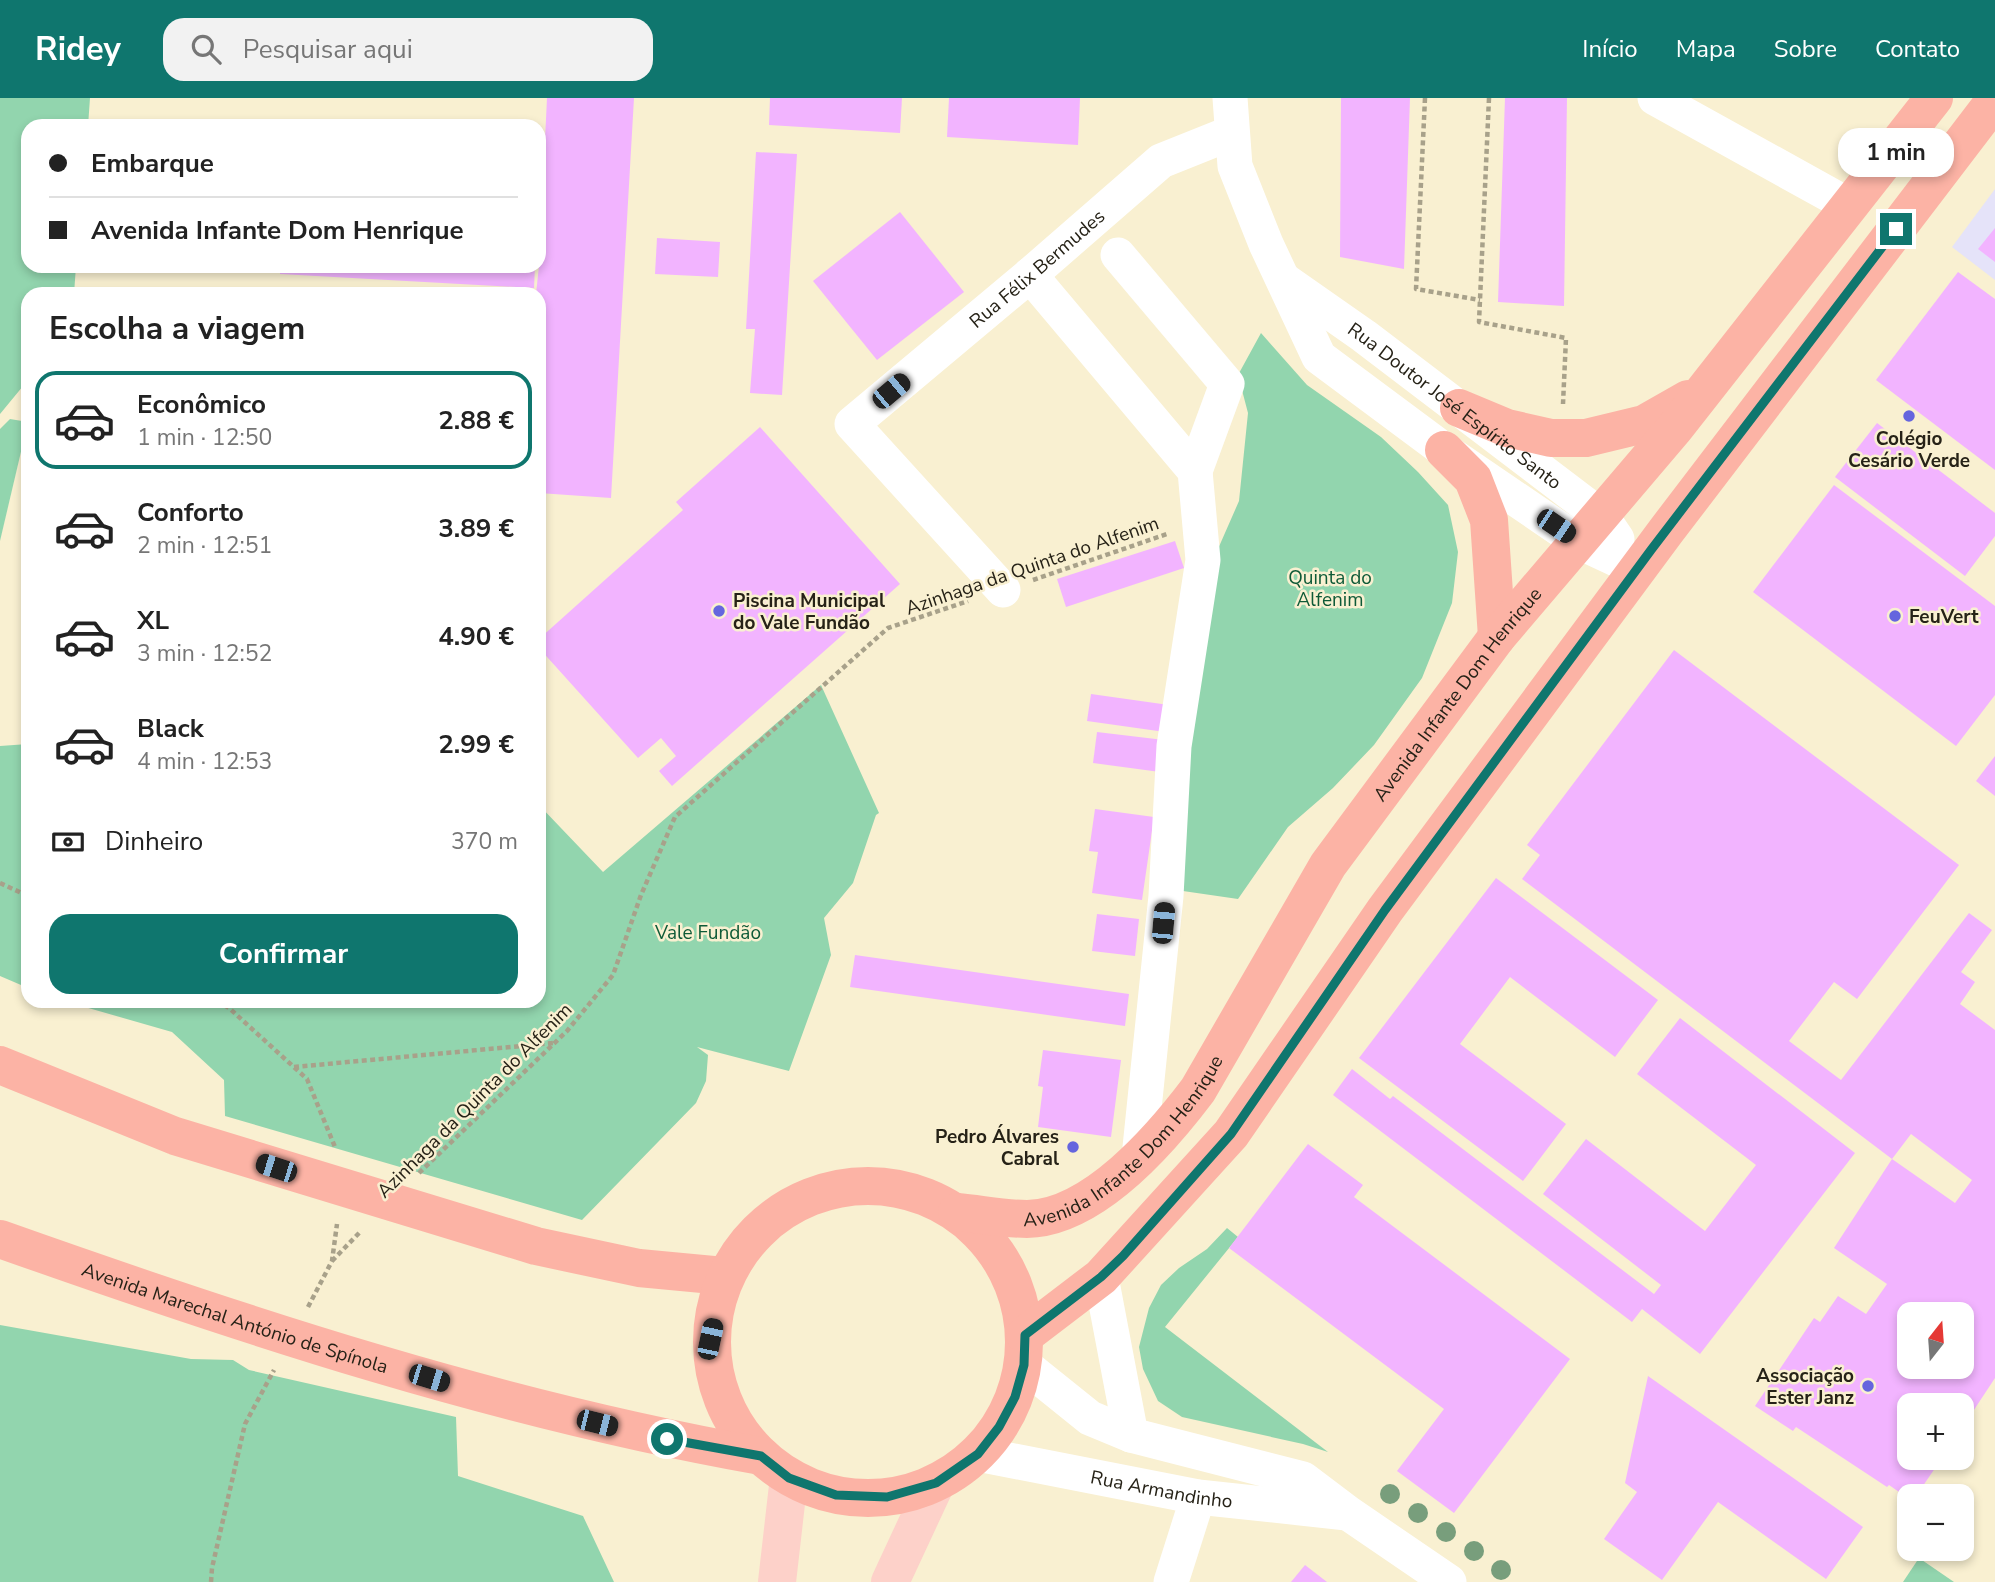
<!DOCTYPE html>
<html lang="pt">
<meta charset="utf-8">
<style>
body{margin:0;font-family:"Nunito Sans",sans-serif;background:#f2f2f2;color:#222;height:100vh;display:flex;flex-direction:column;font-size:26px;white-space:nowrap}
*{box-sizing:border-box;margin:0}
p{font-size:23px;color:#767676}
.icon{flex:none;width:38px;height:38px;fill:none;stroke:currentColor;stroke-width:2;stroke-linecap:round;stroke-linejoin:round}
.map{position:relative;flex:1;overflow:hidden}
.details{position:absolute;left:21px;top:189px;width:525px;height:721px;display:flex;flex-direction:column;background:#fff;border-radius:21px;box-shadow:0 4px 10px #0003}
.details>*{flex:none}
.banner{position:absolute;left:21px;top:21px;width:525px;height:154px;border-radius:21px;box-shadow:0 4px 10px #0003;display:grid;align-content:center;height:154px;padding:0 28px;background:#fff}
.needle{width:46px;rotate:17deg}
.tools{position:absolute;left:1897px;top:1204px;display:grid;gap:14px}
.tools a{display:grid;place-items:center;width:77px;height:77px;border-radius:14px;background:#fff;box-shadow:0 4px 10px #0003;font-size:35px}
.end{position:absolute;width:32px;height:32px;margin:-16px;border:9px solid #0f766e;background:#fff;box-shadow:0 0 0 4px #fff}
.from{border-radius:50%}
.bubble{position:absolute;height:49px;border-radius:21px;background:#fff;box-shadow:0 4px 10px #0003;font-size:23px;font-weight:700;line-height:49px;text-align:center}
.car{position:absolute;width:21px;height:42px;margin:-21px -10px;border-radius:9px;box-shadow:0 0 5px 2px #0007;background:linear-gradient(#222 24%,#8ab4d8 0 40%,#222 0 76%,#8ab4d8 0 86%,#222 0)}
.banner b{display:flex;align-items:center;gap:24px;height:66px;font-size:26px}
.banner b+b{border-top:2px solid #e0e0e0}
.banner i{width:18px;height:18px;background:#222}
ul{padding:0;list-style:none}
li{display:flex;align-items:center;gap:21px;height:98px;margin:0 14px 10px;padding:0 14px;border:4px solid transparent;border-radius:21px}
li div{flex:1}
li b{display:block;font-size:26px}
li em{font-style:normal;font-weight:700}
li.current{border-color:#0f766e}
li>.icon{width:63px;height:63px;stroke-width:1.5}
h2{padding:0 28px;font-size:32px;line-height:84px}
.pay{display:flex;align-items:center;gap:18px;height:77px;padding:0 28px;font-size:26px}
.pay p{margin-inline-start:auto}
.primary-button{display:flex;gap:14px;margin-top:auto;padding:14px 28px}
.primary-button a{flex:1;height:80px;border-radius:21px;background:#0f766e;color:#fff;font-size:28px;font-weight:700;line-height:80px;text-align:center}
header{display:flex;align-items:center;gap:42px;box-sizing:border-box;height:98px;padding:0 35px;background:#0f766e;color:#fff}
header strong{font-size:33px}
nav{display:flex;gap:38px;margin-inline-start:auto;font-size:24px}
.search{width:490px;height:63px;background:#f2f2f2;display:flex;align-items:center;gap:18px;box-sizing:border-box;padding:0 24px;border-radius:21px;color:#767676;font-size:26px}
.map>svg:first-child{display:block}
.commercial{fill:#e5e3f9}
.green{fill:#92d5ae}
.building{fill:#f2b4ff;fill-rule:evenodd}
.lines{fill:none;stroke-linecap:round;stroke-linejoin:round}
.path{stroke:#a8a18a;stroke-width:4.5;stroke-dasharray:5 3.5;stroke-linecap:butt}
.minor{stroke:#fff;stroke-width:35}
.major{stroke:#fdd1c9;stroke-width:38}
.highway{stroke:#fcb3a5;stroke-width:38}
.tree{fill:#789e7c}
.route{stroke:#0f766e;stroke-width:9}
.poi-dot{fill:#6565de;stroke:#f9f0d1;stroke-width:2.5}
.labels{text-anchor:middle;stroke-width:5;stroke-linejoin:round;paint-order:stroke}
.street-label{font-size:19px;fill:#262217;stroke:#f9f0d1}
.poi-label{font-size:19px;font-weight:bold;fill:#262217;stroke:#f9f0d1;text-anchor:start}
.park-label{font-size:19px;fill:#0e5a37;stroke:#f9f0d1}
</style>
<header>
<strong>Ridey</strong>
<div class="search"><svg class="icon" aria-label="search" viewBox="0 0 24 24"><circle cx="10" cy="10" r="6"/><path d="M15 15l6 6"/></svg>Pesquisar aqui</div>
<nav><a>Início</a><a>Mapa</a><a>Sobre</a><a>Contato</a></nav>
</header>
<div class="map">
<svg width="1995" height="1484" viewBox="0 0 1995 1484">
<rect width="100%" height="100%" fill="#f9f0d1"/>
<path class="commercial" d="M1995 91V182L1952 149Z"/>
<g class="green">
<path d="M0 0H90L88 28H28V168H76L74 196H28V282L0 316Z"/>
<path d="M1261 235 1307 287 1381 339 1418 374 1448 407 1458 454 1452 505 1422 580 1374 647 1333 690 1288 729 1238 801 1183 793 1191 615 1214 460 1239 403 1248 315 1238 277Z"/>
<path d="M10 321 28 324 0 443V331Z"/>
<path d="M821 587 879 715 876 717 853 785 824 820 831 857 789 973 697 949 708 957 706 983 696 1005 582 1122 225 1018 224 982 172 934 64 903H539V707L603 774Z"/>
<path d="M28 646V890L0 878V648Z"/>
<path d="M1227 1130 1238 1139 1165 1229 1328 1354 1303 1346 1182 1319 1158 1303 1143 1271 1139 1249 1149 1210 1161 1187 1179 1170 1207 1151Z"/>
<path d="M0 1227 191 1261 233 1262 249 1272 456 1319 458 1378 583 1418 614 1484H0Z"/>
<path d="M1919 1460 1954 1484H1903Z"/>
</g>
<g class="building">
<path d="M547 0H634L611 400 539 395V196H536L539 168Z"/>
<path d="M770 0H902L900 35 769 27Z"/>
<path d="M949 0H1080L1078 47 947 39Z"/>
<path d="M1341 0H1410L1404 171 1340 159Z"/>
<path d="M1505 0H1567L1564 208 1498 204Z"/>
<path d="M756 54 797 56 782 297 750 295 755 231H746Z"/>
<path d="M900 114 964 194 877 262 813 183Z"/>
<path d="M1995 130V164L1978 151Z"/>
<path d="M657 140 720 144 718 179 655 176Z"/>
<path d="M280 168H535L534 190 280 176Z"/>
<path d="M1958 174 1995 201V372L1876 282Z"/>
<path d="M1877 325 1995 415V438L1965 478 1835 379Z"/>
<path d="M760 329 900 486 672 688 659 673 676 658 661 640 638 660 539 550V541L683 412 676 404Z"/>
<path d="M1834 387 1995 508V597L1956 648 1753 494Z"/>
<path d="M1175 443 1184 470 1066 509 1057 481Z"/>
<path d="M1674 552 1959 767 1857 901 1834 884 1789 943 1841 982 1969 815 1992 832 1961 874 1975 884 1960 906 1995 932V1280L1962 1330V1307H1909V1360H1942L1916 1398H1909V1401L1889 1387 1887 1389 1796 1329 1793 1333 1755 1308 1814 1220 1820 1224 1838 1198 1866 1216 1887 1186 1834 1150 1892 1061 1955 1105 1972 1082 1911 1036 1892 1061 1522 781 1540 757 1527 747ZM1909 1216H1962V1269H1909Z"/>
<path d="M1091 596 1169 607 1165 634 1087 623Z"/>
<path d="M1097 634 1164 642 1160 674 1093 665Z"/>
<path d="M1995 658V698L1976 683Z"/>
<path d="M1095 711 1154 719 1142 802 1092 795 1098 754 1089 753Z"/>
<path d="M1496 780 1658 902 1615 959 1510 879 1460 946 1566 1026 1523 1083 1359 960Z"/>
<path d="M1097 816 1139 821 1135 858 1092 853Z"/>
<path d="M855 857 1129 896 1125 928 850 889Z"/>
<path d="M1680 920 1855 1055 1700 1256 1642 1211 1632 1224 1333 997 1352 971 1390 1001 1393 998 1654 1196 1661 1187 1543 1096 1586 1041 1705 1133 1756 1067 1637 976Z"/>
<path d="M1043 952 1121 962 1111 1039 1038 1029 1043 989 1038 988Z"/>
<path d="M1308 1046 1363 1087 1354 1099 1570 1261 1454 1415 1397 1373 1444 1311 1229 1150Z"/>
<path d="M1648 1278 1863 1429 1826 1481 1718 1404 1662 1482 1604 1441 1637 1394 1625 1385Z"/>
<path d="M1305 1467 1327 1484H1291Z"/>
</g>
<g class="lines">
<g class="path">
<path d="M1425 0 1416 191 1480 202"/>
<path d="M1489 0 1479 224 1566 240 1563 306"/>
<path d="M1033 482 1167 436"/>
<path d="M0 785 28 798"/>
<path d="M217 903 229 910 307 981 335 1049"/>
<path d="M294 969 554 945"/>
<path d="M419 1075 567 933 613 877 641 797 675 719 888 530 968 503"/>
<path d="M332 1163 361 1133"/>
<path d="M308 1209 332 1163 337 1126"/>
<path d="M211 1484 212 1470 245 1326 274 1272"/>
</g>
<g class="minor">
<path d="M1230 0 1235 68 1266 146 1319 259 1444 352 1579 444 1637 471"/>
<path d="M1655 0 1850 108"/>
<path d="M1118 157 1227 286 1195 373"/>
<path d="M1030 177 1195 373 1203 462 1174 648 1166 798 1139 1059"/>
<path id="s1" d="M1284 182 1364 238 1602 419 1617 441"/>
<path id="s2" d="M1003 492 852 326 1030 177 1161 63 1231 35"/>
<path d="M1101 1179 1131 1337"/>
<path d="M1024 1267 1090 1320 1131 1337 1303 1381 1348 1415 1449 1484"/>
<path id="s3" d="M978 1356 1198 1399 1347 1415"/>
<path d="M1171 1484 1198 1399"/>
</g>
<g class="major">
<path d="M777 1484 789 1379"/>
<path d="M890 1484 936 1385"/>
</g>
<g class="highway">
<path d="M1459 310 1507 330 1551 340H1586L1644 326 1688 301"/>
<path d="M1444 352 1473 381 1489 422 1497 539"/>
<path d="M0 967 175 1038 536 1148 639 1170 724 1178"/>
<circle cx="868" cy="1244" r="156"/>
<path id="s4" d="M957 1114C980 1116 1004 1121 1027 1121 1093 1120 1161 1041 1198 992L1328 767 1497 539 1674 331 1934 0"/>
<path id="s5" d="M0 1141C248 1229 501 1312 761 1358"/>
<path d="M1025 1237 1101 1179 1231 1036 1385 812 1666 433 1995 2"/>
</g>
</g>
<g class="tree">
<circle cx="1390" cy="1396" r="10"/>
<circle cx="1418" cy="1415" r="10"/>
<circle cx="1446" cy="1434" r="10"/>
<circle cx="1474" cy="1453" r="10"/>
<circle cx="1501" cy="1472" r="10"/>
</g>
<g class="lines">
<path class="route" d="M667 1341 761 1358 789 1380 836 1397 887 1399 936 1385 978 1356 999 1329 1015 1299 1024 1267 1025 1237 1101 1179 1123 1158 1231 1036 1385 812 1651 452 1896 131"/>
</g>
<g class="poi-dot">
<circle cx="1909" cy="318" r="7"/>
<circle cx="719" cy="513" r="7"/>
<circle cx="1895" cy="518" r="7"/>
<circle cx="1073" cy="1049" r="7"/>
<circle cx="1868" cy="1288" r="7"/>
</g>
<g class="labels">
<g class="street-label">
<text dy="7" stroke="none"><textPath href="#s2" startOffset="466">Rua Félix Bermudes</textPath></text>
<text dy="7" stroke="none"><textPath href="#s1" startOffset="212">Rua Doutor José Espírito Santo</textPath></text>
<text transform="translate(1032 467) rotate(-19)" y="7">Azinhaga da Quinta do Alfenim</text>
<text dy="7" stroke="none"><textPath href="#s4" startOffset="765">Avenida Infante Dom Henrique</textPath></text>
<text transform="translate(474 1002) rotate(-45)" y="7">Azinhaga da Quinta do Alfenim</text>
<text dy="7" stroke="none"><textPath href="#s4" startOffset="198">Avenida Infante Dom Henrique</textPath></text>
<text dy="7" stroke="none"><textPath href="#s5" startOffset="248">Avenida Marechal António de Spínola</textPath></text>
<text dy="7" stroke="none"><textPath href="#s3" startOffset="187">Rua Armandinho</textPath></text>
</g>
<g class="poi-label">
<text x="1909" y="347" text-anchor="middle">Colégio<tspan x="1909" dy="22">Cesário Verde</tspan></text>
<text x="733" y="509">Piscina Municipal<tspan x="733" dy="22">do Vale Fundão</tspan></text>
<text x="1909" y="525">FeuVert</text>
<text x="1059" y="1045" text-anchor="end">Pedro Álvares<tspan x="1059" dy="22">Cabral</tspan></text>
<text x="1854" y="1284" text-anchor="end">Associação<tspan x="1854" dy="22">Ester Janz</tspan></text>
</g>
<g class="park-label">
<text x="1330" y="486">Quinta do<tspan x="1330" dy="22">Alfenim</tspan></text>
<text x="708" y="841">Vale Fundão</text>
</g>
</g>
</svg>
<div class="tools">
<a><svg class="needle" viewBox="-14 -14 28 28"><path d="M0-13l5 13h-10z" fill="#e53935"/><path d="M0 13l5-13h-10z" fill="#767676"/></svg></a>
<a>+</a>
<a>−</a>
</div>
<i class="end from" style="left:667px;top:1341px"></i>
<i class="end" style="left:1896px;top:131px"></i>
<div class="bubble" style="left:1838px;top:30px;width:116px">1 min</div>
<i class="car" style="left:891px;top:293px;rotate:50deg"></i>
<i class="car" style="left:1556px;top:428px;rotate:124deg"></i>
<i class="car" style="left:1163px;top:825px;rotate:5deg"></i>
<i class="car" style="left:276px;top:1070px;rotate:288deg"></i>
<i class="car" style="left:710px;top:1241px;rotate:12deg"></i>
<i class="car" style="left:429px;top:1280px;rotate:107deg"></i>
<i class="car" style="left:597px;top:1325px;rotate:104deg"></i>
<div class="banner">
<b><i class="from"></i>Embarque</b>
<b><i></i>Avenida Infante Dom Henrique</b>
</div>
<section class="details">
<h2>Escolha a viagem</h2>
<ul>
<li class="current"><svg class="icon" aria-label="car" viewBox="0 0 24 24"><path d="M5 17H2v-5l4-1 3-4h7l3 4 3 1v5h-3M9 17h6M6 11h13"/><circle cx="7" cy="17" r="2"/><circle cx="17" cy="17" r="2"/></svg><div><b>Econômico</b><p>1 min · 12:50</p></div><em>2.88 €</em></li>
<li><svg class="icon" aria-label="car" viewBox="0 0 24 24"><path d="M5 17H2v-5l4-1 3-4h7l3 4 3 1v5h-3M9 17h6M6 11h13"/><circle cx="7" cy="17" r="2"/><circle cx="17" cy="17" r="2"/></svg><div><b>Conforto</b><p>2 min · 12:51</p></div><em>3.89 €</em></li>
<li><svg class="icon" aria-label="car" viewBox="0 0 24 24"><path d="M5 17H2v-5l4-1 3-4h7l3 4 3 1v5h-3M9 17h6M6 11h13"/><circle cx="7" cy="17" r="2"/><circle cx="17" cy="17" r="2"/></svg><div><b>XL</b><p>3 min · 12:52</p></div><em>4.90 €</em></li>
<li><svg class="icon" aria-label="car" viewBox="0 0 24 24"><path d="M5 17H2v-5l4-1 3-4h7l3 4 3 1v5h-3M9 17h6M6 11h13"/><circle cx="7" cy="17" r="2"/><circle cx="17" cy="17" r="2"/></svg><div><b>Black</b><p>4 min · 12:53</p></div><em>2.99 €</em></li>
</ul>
<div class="pay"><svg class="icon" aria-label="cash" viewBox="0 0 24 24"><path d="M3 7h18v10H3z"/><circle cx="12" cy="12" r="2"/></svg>Dinheiro<p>370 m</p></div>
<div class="primary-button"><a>Confirmar</a></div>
</section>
</div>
